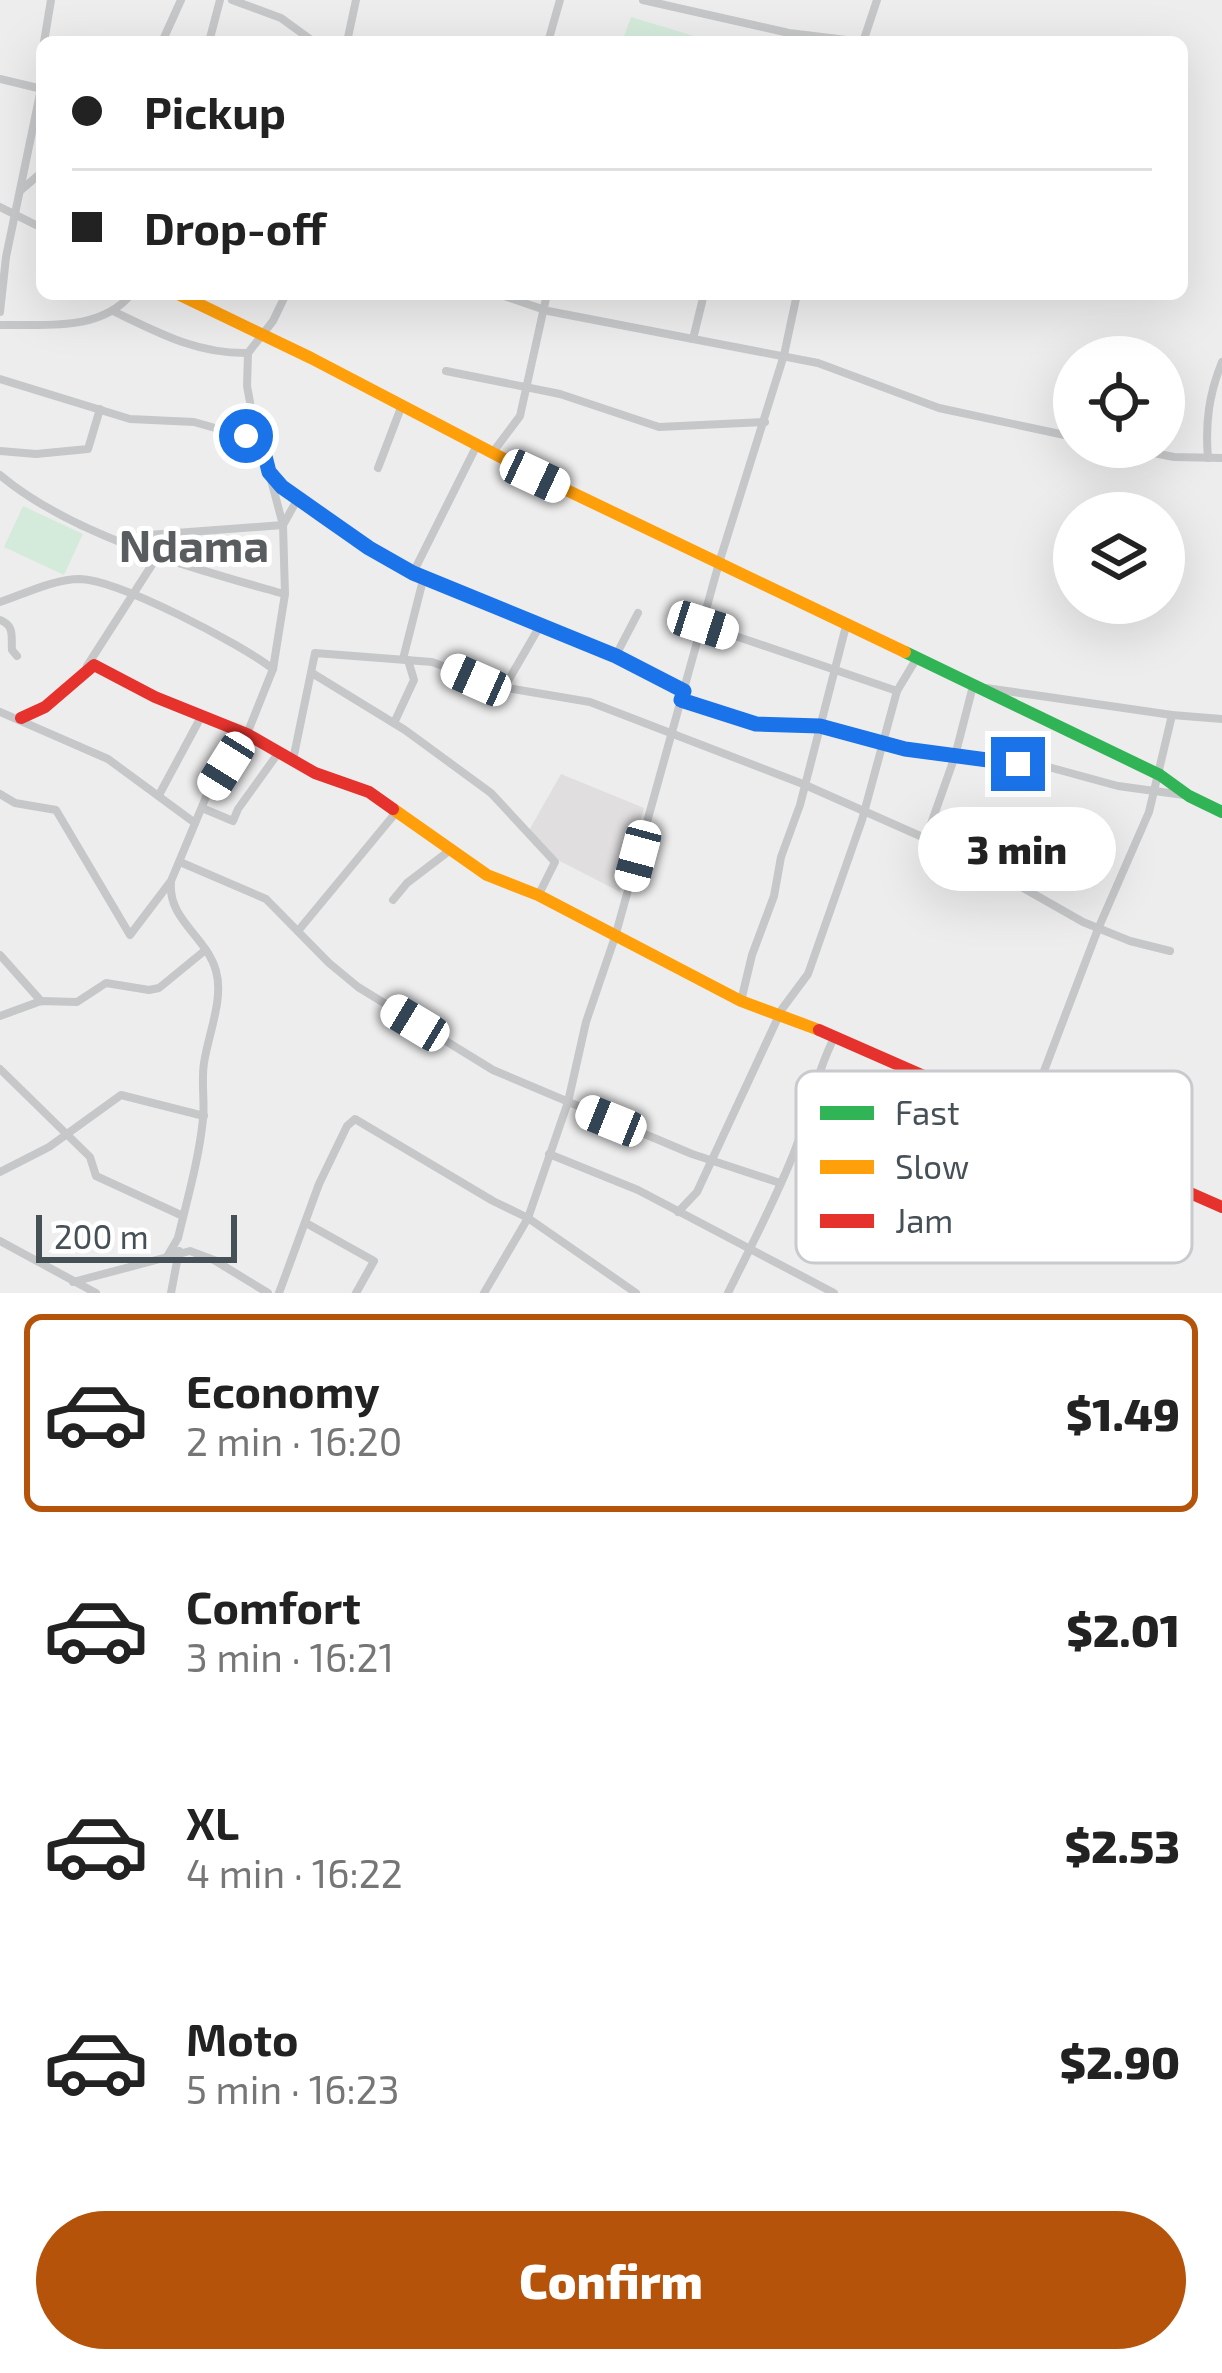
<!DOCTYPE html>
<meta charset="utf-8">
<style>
body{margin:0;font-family:"Exo 2",sans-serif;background:#f6f6f6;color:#222;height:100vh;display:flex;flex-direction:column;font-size:45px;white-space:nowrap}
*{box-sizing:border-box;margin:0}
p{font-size:39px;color:#767676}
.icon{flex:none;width:66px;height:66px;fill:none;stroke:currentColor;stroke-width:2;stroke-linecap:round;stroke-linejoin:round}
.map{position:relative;height:1293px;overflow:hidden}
.panel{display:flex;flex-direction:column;background:#fff;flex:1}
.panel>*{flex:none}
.hud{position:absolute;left:36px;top:36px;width:1152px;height:264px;border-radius:18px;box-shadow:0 12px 48px #0002;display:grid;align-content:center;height:264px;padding:0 36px;background:#fff}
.fabs{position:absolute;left:1053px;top:336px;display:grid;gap:24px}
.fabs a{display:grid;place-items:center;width:132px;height:132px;border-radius:50%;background:#fff;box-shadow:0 12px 48px #0002;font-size:60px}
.scale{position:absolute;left:36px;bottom:30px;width:201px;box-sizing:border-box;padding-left:12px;border:6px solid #465057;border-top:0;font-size:33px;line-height:42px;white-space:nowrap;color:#465057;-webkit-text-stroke:9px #fff;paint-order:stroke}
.end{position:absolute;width:54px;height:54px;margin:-27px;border:15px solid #1a73e8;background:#fff;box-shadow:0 0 0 6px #fff}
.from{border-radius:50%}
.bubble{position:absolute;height:84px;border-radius:42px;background:#fff;box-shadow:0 12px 48px #0002;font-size:39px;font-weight:800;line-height:84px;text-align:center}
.car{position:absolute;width:36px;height:72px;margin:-36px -18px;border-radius:15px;box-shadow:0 0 9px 3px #0007;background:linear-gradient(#fff 24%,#345 0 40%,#fff 0 76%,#345 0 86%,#fff 0)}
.hud b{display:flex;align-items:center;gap:42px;height:114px;font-size:45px}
.hud b+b{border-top:3px solid #e0e0e0}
.hud i{width:30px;height:30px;background:#222}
ul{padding:21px 0 0;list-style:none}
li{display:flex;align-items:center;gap:36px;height:198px;margin:0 24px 18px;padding:0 12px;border:6px solid transparent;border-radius:18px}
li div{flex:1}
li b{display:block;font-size:45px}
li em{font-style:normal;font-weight:800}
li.on{border-color:#b45309}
li>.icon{width:108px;height:108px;stroke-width:1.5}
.action{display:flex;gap:24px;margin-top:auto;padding:24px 36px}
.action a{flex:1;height:138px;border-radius:72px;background:#b45309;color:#fff;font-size:48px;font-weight:800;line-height:138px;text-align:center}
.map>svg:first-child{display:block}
.education{fill:#e0dede}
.green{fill:#d4ebdc}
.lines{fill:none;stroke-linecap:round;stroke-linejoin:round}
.street{stroke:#c5c7c8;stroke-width:8}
.fast{stroke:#30b455;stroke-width:12}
.slow{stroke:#ff9f0a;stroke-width:12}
.jam{stroke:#e5322d;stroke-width:12}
.route{stroke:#1a73e8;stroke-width:15}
.labels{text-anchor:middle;stroke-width:10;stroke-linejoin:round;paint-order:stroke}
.district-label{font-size:45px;font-weight:bold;fill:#5a5d60;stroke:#fff}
.key{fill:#fff;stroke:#c8cacd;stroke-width:3}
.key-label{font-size:33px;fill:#465057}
</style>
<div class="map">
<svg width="1222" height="1293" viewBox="0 0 1222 1293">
<rect width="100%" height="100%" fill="#eeeded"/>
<path class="education" d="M561 774 644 808 620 892 556 859 527 834Z"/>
<g class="green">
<path d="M631 17 704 39 703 42H622Z"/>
<path d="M23 506 83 534 64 575 4 547Z"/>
</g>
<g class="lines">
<g class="street">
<path d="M232 0 281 18 314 42"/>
<path d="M643 0 789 33 863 42 877 0"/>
<path d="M44 42 51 0"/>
<path d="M162 42 181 0"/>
<path d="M209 42 220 0"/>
<path d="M347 42 356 0"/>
<path d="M548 42 560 0"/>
<path d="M0 79 42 89"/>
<path d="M20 191 42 172"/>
<path d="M0 207 42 228"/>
<path d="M498 294 548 311 693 339 704 294"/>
<path d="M113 311C159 333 197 354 248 353"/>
<path d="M0 312 6 257 42 84"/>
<path d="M0 325C44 324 101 332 131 294"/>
<path d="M693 339 818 363 939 408 1074 437"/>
<path d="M446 371 560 394 659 427 765 422"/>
<path d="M0 379 130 419 194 422 257 440C269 455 268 472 283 487 340 544 418 572 490 602 555 630 620 659 683 690"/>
<path d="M257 440 247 386 248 353 273 321 286 294"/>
<path d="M1123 447 1174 457 1222 458"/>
<path d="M0 451 36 454 88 449 100 409"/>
<path d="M493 452 520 416 547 294"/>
<path d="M1208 458C1205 423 1209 394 1222 362"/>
<path d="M378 468 402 405"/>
<path d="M0 475C74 537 193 568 284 594"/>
<path d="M122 537 283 525 270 476"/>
<path d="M413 573 477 445"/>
<path d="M0 602C24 594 54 579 80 579 119 580 241 644 273 669"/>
<path d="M0 620C15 626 11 636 12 650L17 656"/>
<path d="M703 625 897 691"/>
<path d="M615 657 638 613"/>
<path d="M403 659 424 576"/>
<path d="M87 666 173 532"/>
<path d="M312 673 405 730 491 793 555 862 539 894"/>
<path d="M504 688 541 624"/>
<path d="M986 688 1172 715 1222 719"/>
<path d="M681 700 756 724 820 726 906 749 1052 768 1118 786 1184 795"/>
<path d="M0 712 108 759 195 823"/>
<path d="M394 723 414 680 408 660"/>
<path d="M293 760 315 653 432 662 501 687 590 702 803 784 972 859 1083 922 1130 941 1170 951"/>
<path d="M0 794 15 803 56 810 130 935 171 881 206 797 247 734 273 669 285 594 283 525 297 500"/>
<path d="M159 795 202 715"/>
<path d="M202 808 233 821 238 809 279 752"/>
<path d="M926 838 955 756 973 686"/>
<path d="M180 862 266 899 329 963 358 987 493 1070 692 1154 780 1183"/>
<path d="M393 900 407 883 449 851"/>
<path d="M298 931 398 810"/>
<path d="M0 955 41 1001"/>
<path d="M741 1001 752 955 774 896 781 857 800 805 846 626"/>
<path d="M0 1016 41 1001 77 1002 106 983 149 990 159 988 203 952"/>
<path d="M0 1069 90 1157 96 1176 183 1216"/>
<path d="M1025 1121 1098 929 1149 812 1172 715"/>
<path d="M549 1154 638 1190 834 1293"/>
<path d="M0 1172 49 1147 121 1095 204 1116"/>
<path d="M678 1212 697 1192 782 1009 808 974 862 820 897 691 915 661"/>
<path d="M306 1223 374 1261 356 1293"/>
<path d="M0 1241 96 1293"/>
<path d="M168 1255 178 1238C187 1200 199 1159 203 1119 205 1101 201 1082 204 1063 208 1035 224 999 216 971 207 937 168 920 171 883"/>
<path d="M73 1282 190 1251 214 1260 268 1293"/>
<path d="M171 1293 179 1251"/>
<path d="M279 1293 319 1184 347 1126 355 1119 493 1201 528 1218 636 1293"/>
<path d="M484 1293 528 1218 568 1102 586 1022 615 937 719 563 784 355 797 294"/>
<path d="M728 1293C751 1246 776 1199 795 1150 810 1111 816 1073 835 1036"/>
</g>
<path class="fast" d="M905 652 1160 775 1189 796 1222 812"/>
<g class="slow">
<path d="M178 294 311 358 535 475 905 652"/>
<path d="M393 809 487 875 538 895 741 1001 819 1030"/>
</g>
<g class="jam">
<path d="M21 718 45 707 94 665 155 697 247 734 315 773 369 792 393 809"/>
<path d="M819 1030 1222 1207"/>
</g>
</g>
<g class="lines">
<path class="route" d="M246 436 263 448 269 472 282 487 369 548 413 573 616 656 684 691 681 700 756 724 820 726 905 749 1018 764"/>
</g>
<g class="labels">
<g class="district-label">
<text x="194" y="562">Ndama</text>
</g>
</g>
<rect x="796" y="1071" width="396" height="192" rx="18" class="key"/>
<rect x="820" y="1106" width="54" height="14" fill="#30b455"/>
<rect x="820" y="1160" width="54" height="14" fill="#ff9f0a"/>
<rect x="820" y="1214" width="54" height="14" fill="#e5322d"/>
<g class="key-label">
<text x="895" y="1125">Fast</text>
<text x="895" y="1179">Slow</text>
<text x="895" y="1233">Jam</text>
</g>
</svg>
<div class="fabs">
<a><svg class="icon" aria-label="locate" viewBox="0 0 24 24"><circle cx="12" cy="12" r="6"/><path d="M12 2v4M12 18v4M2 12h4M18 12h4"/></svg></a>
<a><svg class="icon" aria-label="layers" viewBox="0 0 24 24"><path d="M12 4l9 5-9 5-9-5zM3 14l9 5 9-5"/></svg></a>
</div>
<div class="scale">200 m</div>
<i class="end from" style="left:246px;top:436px"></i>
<i class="end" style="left:1018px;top:764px"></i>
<div class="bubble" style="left:918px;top:807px;width:198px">3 min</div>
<i class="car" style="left:535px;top:476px;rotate:115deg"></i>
<i class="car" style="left:703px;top:625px;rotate:108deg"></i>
<i class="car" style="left:476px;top:680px;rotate:294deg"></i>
<i class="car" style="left:226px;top:766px;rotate:212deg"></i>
<i class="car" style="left:638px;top:856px;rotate:195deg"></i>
<i class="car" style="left:415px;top:1023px;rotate:301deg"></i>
<i class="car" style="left:611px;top:1121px;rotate:292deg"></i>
<div class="hud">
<b><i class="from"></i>Pickup</b>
<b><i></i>Drop-off</b>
</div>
</div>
<section class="panel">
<ul>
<li class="on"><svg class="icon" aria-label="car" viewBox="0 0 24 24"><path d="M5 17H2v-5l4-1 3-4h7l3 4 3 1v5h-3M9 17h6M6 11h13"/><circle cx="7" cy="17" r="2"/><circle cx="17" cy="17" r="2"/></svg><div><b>Economy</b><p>2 min · 16:20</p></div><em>$1.49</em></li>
<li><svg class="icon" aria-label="car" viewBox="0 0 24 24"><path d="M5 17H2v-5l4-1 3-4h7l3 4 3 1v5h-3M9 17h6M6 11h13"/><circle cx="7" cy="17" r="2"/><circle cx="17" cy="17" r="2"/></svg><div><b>Comfort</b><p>3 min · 16:21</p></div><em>$2.01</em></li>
<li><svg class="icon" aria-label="car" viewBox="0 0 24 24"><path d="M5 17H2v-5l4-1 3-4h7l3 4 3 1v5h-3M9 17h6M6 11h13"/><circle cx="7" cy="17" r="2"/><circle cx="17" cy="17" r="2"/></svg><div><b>XL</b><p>4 min · 16:22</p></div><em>$2.53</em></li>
<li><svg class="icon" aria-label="car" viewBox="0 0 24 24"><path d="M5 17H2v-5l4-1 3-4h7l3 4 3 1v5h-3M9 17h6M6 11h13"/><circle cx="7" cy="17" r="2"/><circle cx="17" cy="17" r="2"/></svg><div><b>Moto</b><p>5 min · 16:23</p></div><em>$2.90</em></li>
</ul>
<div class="action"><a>Confirm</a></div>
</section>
